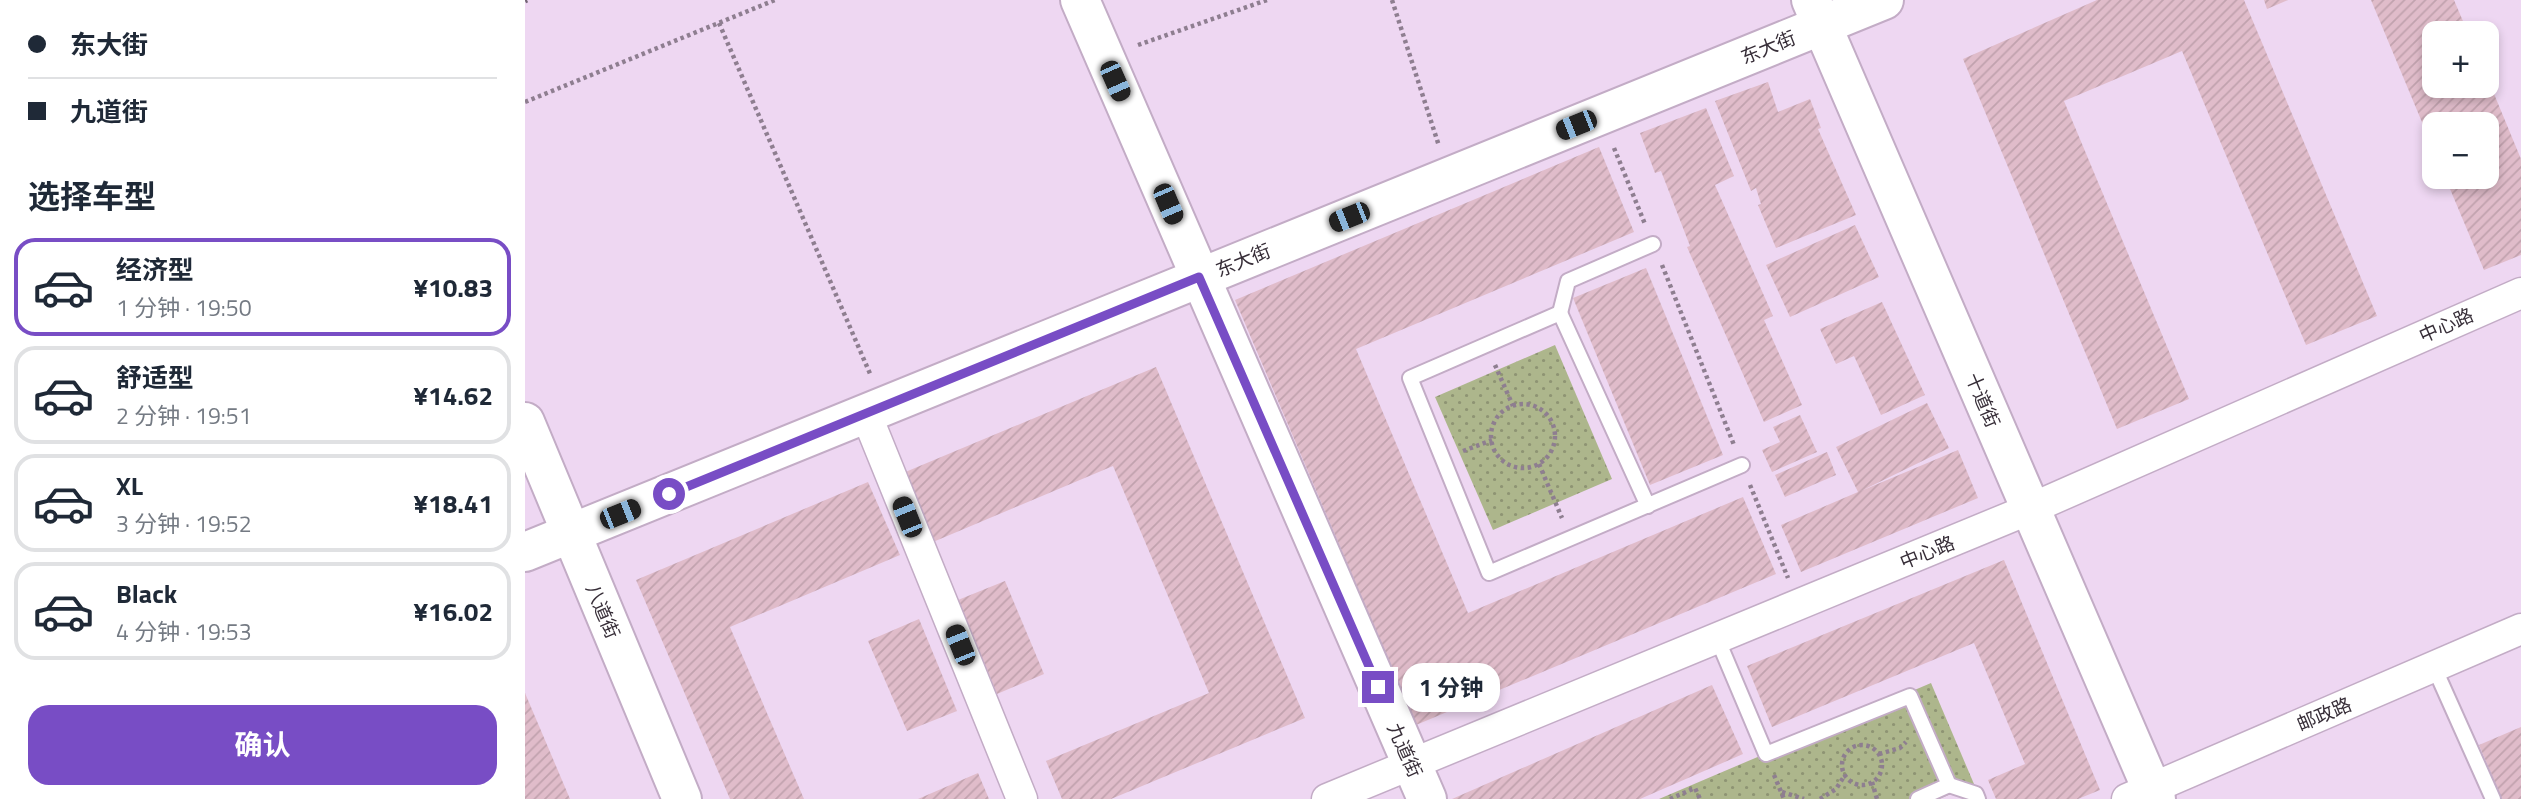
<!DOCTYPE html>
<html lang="zh">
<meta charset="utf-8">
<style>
body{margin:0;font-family:"Titillium Web","Noto Sans SC",sans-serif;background:#f2f2f3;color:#1f2937;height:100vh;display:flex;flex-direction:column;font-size:26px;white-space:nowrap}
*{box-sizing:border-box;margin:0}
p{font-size:23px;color:#747a83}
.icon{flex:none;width:38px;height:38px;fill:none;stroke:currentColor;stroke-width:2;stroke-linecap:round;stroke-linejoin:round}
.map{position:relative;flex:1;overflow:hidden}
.panel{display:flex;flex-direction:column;background:#fff;width:525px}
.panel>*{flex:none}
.guide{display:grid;align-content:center;height:154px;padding:0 28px;background:#fff}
.controls{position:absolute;left:1897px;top:21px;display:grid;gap:14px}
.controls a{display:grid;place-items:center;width:77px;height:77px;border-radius:14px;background:#fff;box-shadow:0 4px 10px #0003;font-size:35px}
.end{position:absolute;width:32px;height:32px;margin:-16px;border:9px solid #784dc5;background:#fff;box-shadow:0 0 0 4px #fff}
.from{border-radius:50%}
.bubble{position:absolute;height:49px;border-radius:21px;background:#fff;box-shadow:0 4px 10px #0003;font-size:23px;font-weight:700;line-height:49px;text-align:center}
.car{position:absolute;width:21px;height:42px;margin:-21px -10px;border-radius:9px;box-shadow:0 0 5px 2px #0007;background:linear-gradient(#222 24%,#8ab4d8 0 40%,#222 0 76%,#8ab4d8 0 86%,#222 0)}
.guide b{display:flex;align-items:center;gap:24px;height:66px;font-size:26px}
.guide b+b{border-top:2px solid #e0e1e3}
.guide i{width:18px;height:18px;background:#1f2937}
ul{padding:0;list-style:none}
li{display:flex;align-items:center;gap:21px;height:98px;margin:0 14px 10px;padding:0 14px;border:4px solid #e0e1e3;border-radius:21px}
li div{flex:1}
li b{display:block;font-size:26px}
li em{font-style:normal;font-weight:700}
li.on{border-color:#784dc5}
li>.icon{width:63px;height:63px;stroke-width:1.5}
h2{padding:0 28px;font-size:32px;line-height:84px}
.button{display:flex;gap:14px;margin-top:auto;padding:14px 28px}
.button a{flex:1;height:80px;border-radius:21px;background:#784dc5;color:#fff;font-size:28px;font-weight:700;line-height:80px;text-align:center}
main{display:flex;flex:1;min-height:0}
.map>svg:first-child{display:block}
.green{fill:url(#green-dots)}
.building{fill:url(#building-hatch)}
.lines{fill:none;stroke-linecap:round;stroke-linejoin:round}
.lane-casing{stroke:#c3acc6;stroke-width:18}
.street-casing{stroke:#c3acc6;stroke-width:33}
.secondary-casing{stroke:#c3acc6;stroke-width:42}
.path{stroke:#8e7e90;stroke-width:4.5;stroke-dasharray:3.5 3.5;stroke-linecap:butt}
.lane{stroke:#fff;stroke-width:14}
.street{stroke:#fff;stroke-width:30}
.secondary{stroke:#fff;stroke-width:38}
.rail{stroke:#746676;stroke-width:5;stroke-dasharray:12 12;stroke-linecap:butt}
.route{stroke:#784dc5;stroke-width:9}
.labels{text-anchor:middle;stroke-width:6;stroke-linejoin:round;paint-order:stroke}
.street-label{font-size:19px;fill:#372e38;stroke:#fff}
</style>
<main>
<section class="panel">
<div class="guide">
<b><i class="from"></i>东大街</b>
<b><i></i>九道街</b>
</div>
<h2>选择车型</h2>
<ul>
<li class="on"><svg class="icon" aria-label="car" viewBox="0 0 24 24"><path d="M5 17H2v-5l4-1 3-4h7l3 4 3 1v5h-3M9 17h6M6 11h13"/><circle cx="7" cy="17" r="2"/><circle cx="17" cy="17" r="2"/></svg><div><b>经济型</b><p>1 分钟 · 19:50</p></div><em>¥10.83</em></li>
<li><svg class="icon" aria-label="car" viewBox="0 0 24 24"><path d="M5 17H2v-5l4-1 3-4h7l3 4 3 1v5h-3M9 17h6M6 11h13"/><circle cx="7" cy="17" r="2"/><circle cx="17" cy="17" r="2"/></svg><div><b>舒适型</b><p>2 分钟 · 19:51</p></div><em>¥14.62</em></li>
<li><svg class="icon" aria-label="car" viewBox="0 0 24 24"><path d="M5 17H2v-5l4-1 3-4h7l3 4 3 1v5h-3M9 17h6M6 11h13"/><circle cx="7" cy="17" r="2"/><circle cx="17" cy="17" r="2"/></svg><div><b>XL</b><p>3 分钟 · 19:52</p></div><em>¥18.41</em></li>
<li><svg class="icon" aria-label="car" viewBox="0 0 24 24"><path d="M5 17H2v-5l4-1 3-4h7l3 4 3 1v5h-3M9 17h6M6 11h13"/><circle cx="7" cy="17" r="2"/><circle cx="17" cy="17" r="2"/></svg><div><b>Black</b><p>4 分钟 · 19:53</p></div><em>¥16.02</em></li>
</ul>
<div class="button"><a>确认</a></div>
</section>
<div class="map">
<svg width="1996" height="799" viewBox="0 0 1996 799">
<defs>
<pattern id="green-dots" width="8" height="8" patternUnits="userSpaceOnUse" patternTransform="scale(1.75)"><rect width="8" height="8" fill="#adb68c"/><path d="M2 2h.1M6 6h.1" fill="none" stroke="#8e9473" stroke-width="1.8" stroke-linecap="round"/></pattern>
<pattern id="building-hatch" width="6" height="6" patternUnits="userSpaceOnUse" patternTransform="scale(1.75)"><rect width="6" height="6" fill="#e0bcca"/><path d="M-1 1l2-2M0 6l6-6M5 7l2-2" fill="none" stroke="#c1a2ae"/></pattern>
</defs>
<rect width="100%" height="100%" fill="#eed7f2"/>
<g class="green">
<path d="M1030 345 1087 479 968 530 910 397Z"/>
<path d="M1406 683 1449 784 1414 799H1134Z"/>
</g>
<g class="building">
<path d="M1572 0H1719L1852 316 1781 345 1657 51 1539 101 1664 399 1592 429 1438 59Z"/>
<path d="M1739 0H1763L1742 9Z"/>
<path d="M1846 0H1929L1943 33H1909V86H1962V77L1996 159V255L1959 270 1920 177H1962V124H1909V151Z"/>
<path d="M1243 82 1253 112 1285 99 1296 128 1293 129 1331 215 1251 248 1233 205 1236 204 1231 188 1226 191 1190 101Z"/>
<path d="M1181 108 1209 176 1190 185 1248 316 1239 320 1277 405 1239 422 1162 247 1165 246 1136 171 1130 173 1115 133Z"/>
<path d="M1074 147 1109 232 831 349 943 613 1218 497 1251 574 891 725 710 300Z"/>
<path d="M1330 225 1354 277 1265 317 1241 265Z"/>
<path d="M1121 268 1198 455 1125 485 1048 298Z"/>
<path d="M1357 302 1400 395 1356 415 1329 356 1311 364 1295 329Z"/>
<path d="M631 367 780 718 586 799H537L521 761 684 693 588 466 408 542 378 473Z"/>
<path d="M1402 403 1424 448 1336 491 1433 450 1453 498 1276 572 1256 525 1333 492 1311 447Z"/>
<path d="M1275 415 1292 452 1247 472 1237 450 1255 442 1248 427Z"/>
<path d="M1302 452 1311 475 1260 497 1250 475Z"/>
<path d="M343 482 375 555 205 627 279 799H205L111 580Z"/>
<path d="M1479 560 1575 790 1553 799H1471L1463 780 1500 764 1449 643 1247 727 1222 666Z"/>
<path d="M480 581 519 674 472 694 433 600Z"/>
<path d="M394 619 432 711 382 731 343 641Z"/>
<path d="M1187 685 1218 754 1115 799H927Z"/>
<path d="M0 693 45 799H0Z"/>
<path d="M1996 727V799H1977L1954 745Z"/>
<path d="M453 773 464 799H393Z"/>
</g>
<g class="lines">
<g class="lane-casing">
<g id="lane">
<path d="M1035 313 1043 281 1128 244"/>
<path d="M1123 506 1035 313 885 378 964 573 1217 465"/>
<path d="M1192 638 1241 754 1385 696 1424 785 1393 799"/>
<path d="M1909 667 1968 799"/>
<path d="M1424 785 1451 794 1453 799"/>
</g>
</g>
<g class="street-casing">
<g id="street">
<path d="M341 414 497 799"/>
<path d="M802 799 1505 509 1996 293"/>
<path d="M1602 799 1996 629"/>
</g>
</g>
<g class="secondary-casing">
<g id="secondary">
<path d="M555 0 902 799"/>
<path d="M1286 0 1631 799"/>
<path d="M0 422 157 799"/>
<path d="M0 552 1359 0"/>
</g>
</g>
<g class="path">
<path d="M867 0 914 146"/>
<path d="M194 23 346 376"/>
<path d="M613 45 742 0"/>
<path d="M0 102 250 0"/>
<path d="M1089 148 1120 224"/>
<path d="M1137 265 1209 445"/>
<path d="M970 365 988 406"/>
<circle cx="998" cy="436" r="32"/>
<path d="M938 451 967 440"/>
<path d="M1014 464 1037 518"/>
<path d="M1225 485 1263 578"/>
<circle cx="1337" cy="765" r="20"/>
<path d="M1354 754 1375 748 1381 742"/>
<path d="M1249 775 1259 799"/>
<path d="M1347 782 1352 799"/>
<path d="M1257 792 1279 799"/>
<path d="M1145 799 1170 788 1175 799"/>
<path d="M1295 799 1311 789 1320 775"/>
</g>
<use href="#lane" class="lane"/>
<use href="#street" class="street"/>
<use href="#secondary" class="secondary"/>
<path class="rail" d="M0 1 2 0"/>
</g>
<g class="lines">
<path class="route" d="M144 494 674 277 853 687"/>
</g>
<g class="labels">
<g class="street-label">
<text transform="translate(1243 47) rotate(-22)" y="7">东大街</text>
<text transform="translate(718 260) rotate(-22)" y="7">东大街</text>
<text transform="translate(1921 325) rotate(-24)" y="7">中心路</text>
<text transform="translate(1458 400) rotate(67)" y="7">十道街</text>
<text transform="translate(1402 552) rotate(-22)" y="7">中心路</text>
<text transform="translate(78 611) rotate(67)" y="7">八道街</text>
<text transform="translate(1799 714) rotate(-23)" y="7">邮政路</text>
<text transform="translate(880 750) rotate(66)" y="7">九道街</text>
</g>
</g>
</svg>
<div class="controls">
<a>+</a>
<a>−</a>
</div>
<i class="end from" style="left:144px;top:494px"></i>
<i class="end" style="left:853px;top:687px"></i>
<div class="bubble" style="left:877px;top:663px;width:98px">1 分钟</div>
<i class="car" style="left:590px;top:81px;rotate:156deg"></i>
<i class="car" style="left:1051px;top:125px;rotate:248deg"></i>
<i class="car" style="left:643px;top:204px;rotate:157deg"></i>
<i class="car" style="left:824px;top:217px;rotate:248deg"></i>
<i class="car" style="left:95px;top:514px;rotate:68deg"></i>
<i class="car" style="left:382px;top:517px;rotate:338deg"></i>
<i class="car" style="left:435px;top:645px;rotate:338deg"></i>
</div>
</main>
